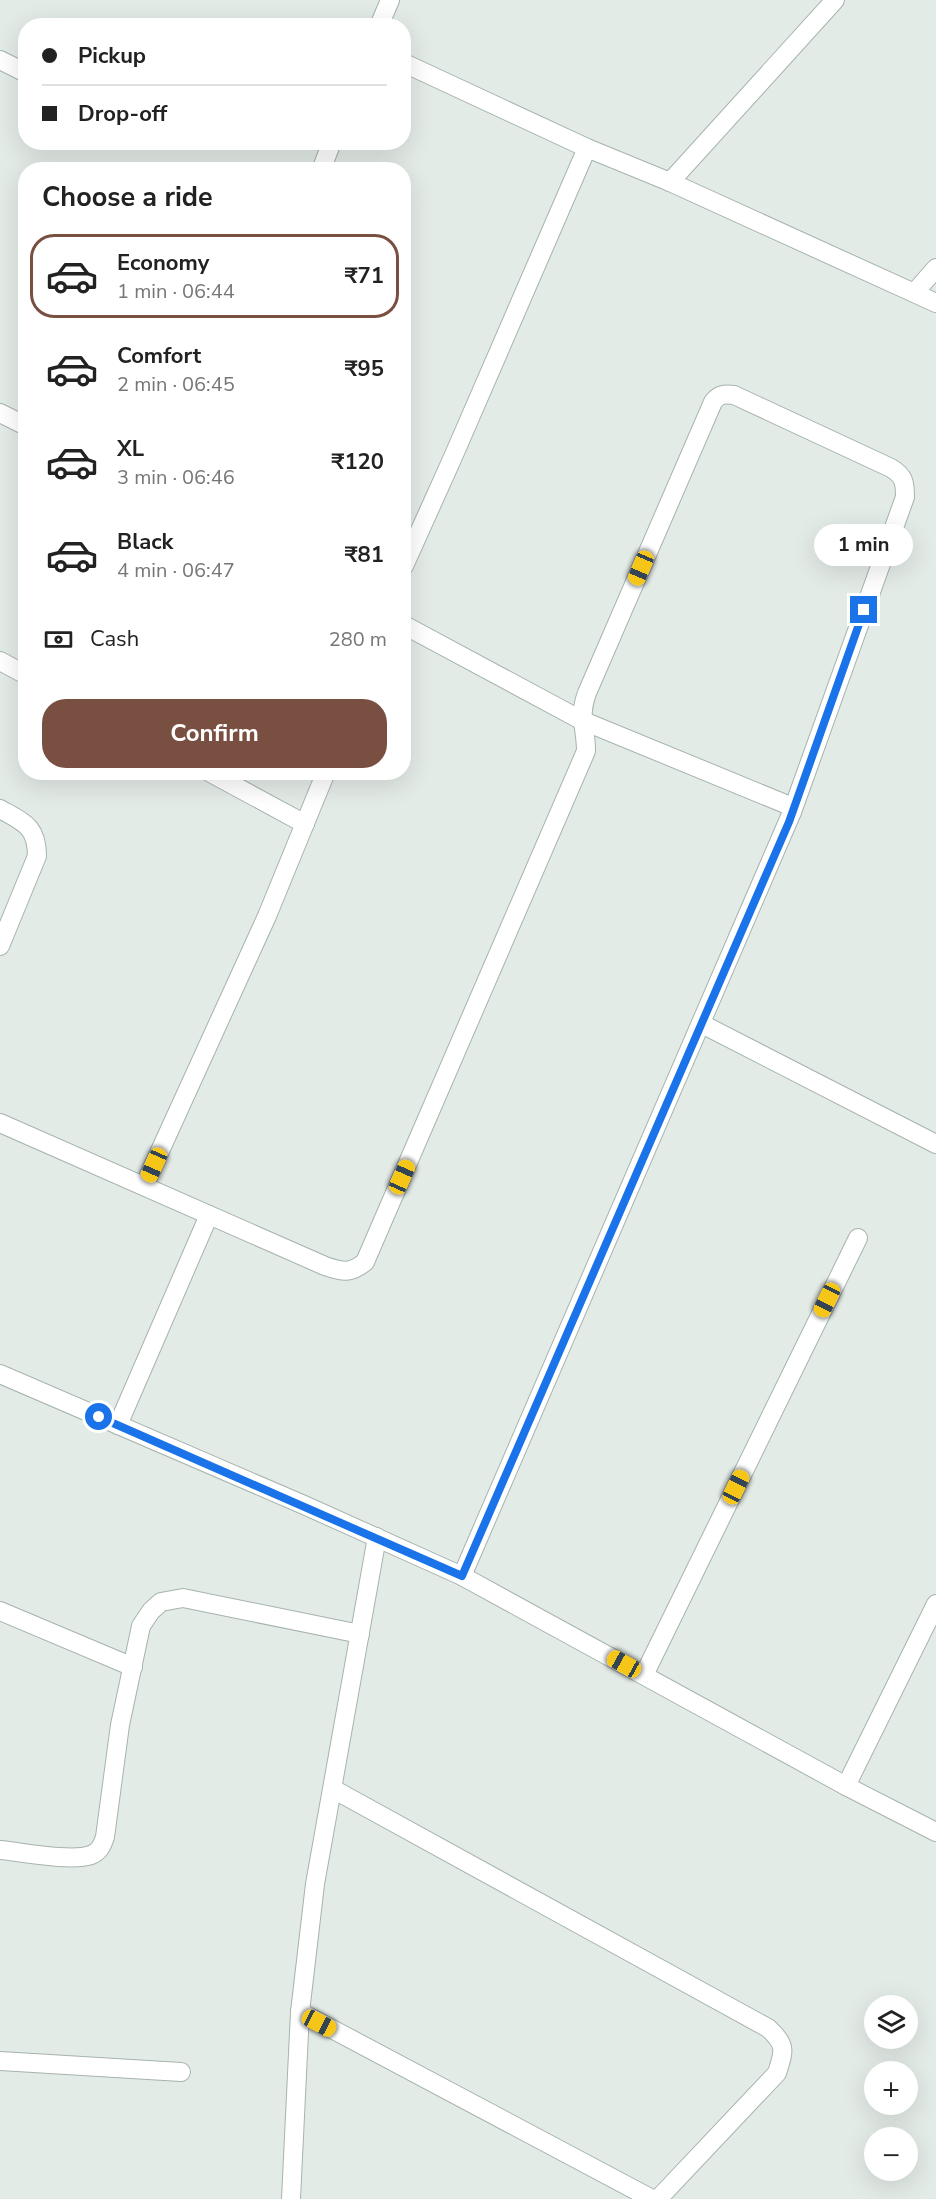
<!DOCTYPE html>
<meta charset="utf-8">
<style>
body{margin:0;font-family:"Nunito Sans",sans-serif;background:#f6f6f6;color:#222;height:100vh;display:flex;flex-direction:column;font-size:22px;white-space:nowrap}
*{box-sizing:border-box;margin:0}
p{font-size:20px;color:#767676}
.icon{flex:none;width:33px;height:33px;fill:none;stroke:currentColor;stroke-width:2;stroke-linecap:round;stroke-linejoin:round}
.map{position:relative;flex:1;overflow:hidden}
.drawer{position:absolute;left:18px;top:162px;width:393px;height:618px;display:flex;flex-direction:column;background:#fff;border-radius:24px;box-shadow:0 6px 24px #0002}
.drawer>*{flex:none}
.hud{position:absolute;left:18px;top:18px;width:393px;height:132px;border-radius:24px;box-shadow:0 6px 24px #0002;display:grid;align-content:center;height:132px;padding:0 24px;background:#fff}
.controls{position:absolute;left:864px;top:1995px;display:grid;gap:12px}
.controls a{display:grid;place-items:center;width:54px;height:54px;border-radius:50%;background:#fff;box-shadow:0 6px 24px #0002;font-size:30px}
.end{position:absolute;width:27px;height:27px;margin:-14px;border:8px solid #1a73e8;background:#fff;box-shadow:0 0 0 3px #fff}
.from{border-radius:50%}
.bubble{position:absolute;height:42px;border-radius:21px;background:#fff;box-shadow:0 6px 24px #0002;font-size:20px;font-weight:700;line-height:42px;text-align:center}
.car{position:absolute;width:18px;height:36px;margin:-18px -9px;border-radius:8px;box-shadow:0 0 4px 2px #0007;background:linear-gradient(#f5c518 24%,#345 0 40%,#f5c518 0 76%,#345 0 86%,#f5c518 0)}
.hud b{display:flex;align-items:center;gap:21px;height:57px;font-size:22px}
.hud b+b{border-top:2px solid #e0e0e0}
.hud i{width:15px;height:15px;background:#222}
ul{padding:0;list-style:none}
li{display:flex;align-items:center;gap:18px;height:84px;margin:0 12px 9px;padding:0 12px;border:3px solid transparent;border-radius:24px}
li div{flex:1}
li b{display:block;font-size:22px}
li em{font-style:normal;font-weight:700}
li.current{border-color:#794f42}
li>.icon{width:54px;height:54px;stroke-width:1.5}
h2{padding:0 24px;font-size:27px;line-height:72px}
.pay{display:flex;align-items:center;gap:15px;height:66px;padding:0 24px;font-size:22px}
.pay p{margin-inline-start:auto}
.action{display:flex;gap:12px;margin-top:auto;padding:12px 24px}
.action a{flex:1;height:69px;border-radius:24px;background:#794f42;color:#fff;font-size:24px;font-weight:700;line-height:69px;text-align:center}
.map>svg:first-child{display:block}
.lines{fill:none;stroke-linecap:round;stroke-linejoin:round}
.minor-casing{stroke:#a6b3ae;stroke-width:20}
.minor{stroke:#fff;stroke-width:18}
.route{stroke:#1a73e8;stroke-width:8}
</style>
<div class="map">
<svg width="936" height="2199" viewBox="0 0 936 2199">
<rect width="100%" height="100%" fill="#e3ebe7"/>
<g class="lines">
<g class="minor-casing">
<g id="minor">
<path d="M379 26 390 0"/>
<path d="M0 60 26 73"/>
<path d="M404 63 587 148 670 182 936 303"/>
<path d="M321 170 332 142"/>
<path d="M670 182 835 0"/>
<path d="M915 292 936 268"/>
<path d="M0 413 26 426"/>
<path d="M404 566 453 457 587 148"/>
<path d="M404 625 581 720 783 803 789 806 792 812 462 1576"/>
<path d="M0 661 26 675"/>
<path d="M209 772 305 824"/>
<path d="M0 809C23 822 37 826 37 856L0 946"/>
<path d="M702 1024 936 1144"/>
<path d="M0 1123 325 1266C343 1272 350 1274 365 1262L586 751C586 727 578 717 587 693L713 402C719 394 724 394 734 395L891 468C904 476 905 482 905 497L792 812"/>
<path d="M144 1186 267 916 326 772"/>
<path d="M0 1374 304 1505 462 1576 846 1786 936 1832"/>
<path d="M118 1425 209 1215"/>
<path d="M0 1611 133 1667"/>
<path d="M644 1675 858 1238"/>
<path d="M846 1786 936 1604"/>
<path d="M333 1789 768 2028C787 2045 784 2051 777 2073L658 2199"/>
<path d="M0 1850C21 1852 72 1862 91 1855 99 1852 102 1846 105 1837L120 1725 141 1626 151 1611 161 1602 183 1598 360 1634"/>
<path d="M300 2012 652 2199"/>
<path d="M0 2061 181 2072"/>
<path d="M291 2199 300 2012 315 1884 377 1537"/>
</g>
</g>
<use href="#minor" class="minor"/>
</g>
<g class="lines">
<path class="route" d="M99 1417 462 1576 789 822 864 610"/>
</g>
</svg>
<div class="controls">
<a><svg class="icon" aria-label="layers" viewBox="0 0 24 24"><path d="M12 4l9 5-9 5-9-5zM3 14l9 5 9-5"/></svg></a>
<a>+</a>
<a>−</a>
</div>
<i class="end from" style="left:99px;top:1417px"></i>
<i class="end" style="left:864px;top:610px"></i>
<div class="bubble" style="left:814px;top:524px;width:99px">1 min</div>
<i class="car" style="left:641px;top:568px;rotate:203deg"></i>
<i class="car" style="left:154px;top:1165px;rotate:204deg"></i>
<i class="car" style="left:402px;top:1177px;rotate:24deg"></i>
<i class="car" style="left:827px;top:1300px;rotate:206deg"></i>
<i class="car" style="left:736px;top:1487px;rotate:26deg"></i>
<i class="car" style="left:624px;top:1664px;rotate:299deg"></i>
<i class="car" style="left:319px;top:2023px;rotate:118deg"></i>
<div class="hud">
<b><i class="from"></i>Pickup</b>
<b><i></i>Drop-off</b>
</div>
<section class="drawer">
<h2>Choose a ride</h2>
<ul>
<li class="current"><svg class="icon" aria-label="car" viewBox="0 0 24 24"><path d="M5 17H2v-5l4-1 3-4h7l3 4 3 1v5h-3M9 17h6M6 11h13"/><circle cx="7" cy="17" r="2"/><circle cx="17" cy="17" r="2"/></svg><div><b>Economy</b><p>1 min · 06:44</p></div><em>₹71</em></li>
<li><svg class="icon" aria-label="car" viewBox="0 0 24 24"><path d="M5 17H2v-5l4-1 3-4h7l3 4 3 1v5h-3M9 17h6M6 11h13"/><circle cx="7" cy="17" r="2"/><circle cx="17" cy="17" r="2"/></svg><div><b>Comfort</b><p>2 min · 06:45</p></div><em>₹95</em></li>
<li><svg class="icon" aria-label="car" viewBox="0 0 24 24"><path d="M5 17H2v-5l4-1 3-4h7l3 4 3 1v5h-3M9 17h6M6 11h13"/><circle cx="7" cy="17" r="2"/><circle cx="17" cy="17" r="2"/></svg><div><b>XL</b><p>3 min · 06:46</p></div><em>₹120</em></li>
<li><svg class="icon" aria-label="car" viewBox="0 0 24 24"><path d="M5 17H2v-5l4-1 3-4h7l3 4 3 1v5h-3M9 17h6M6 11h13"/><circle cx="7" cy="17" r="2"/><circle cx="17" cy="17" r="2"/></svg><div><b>Black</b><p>4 min · 06:47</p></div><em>₹81</em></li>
</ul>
<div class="pay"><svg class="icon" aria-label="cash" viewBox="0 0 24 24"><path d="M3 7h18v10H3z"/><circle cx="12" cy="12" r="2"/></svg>Cash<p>280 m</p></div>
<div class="action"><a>Confirm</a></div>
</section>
</div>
